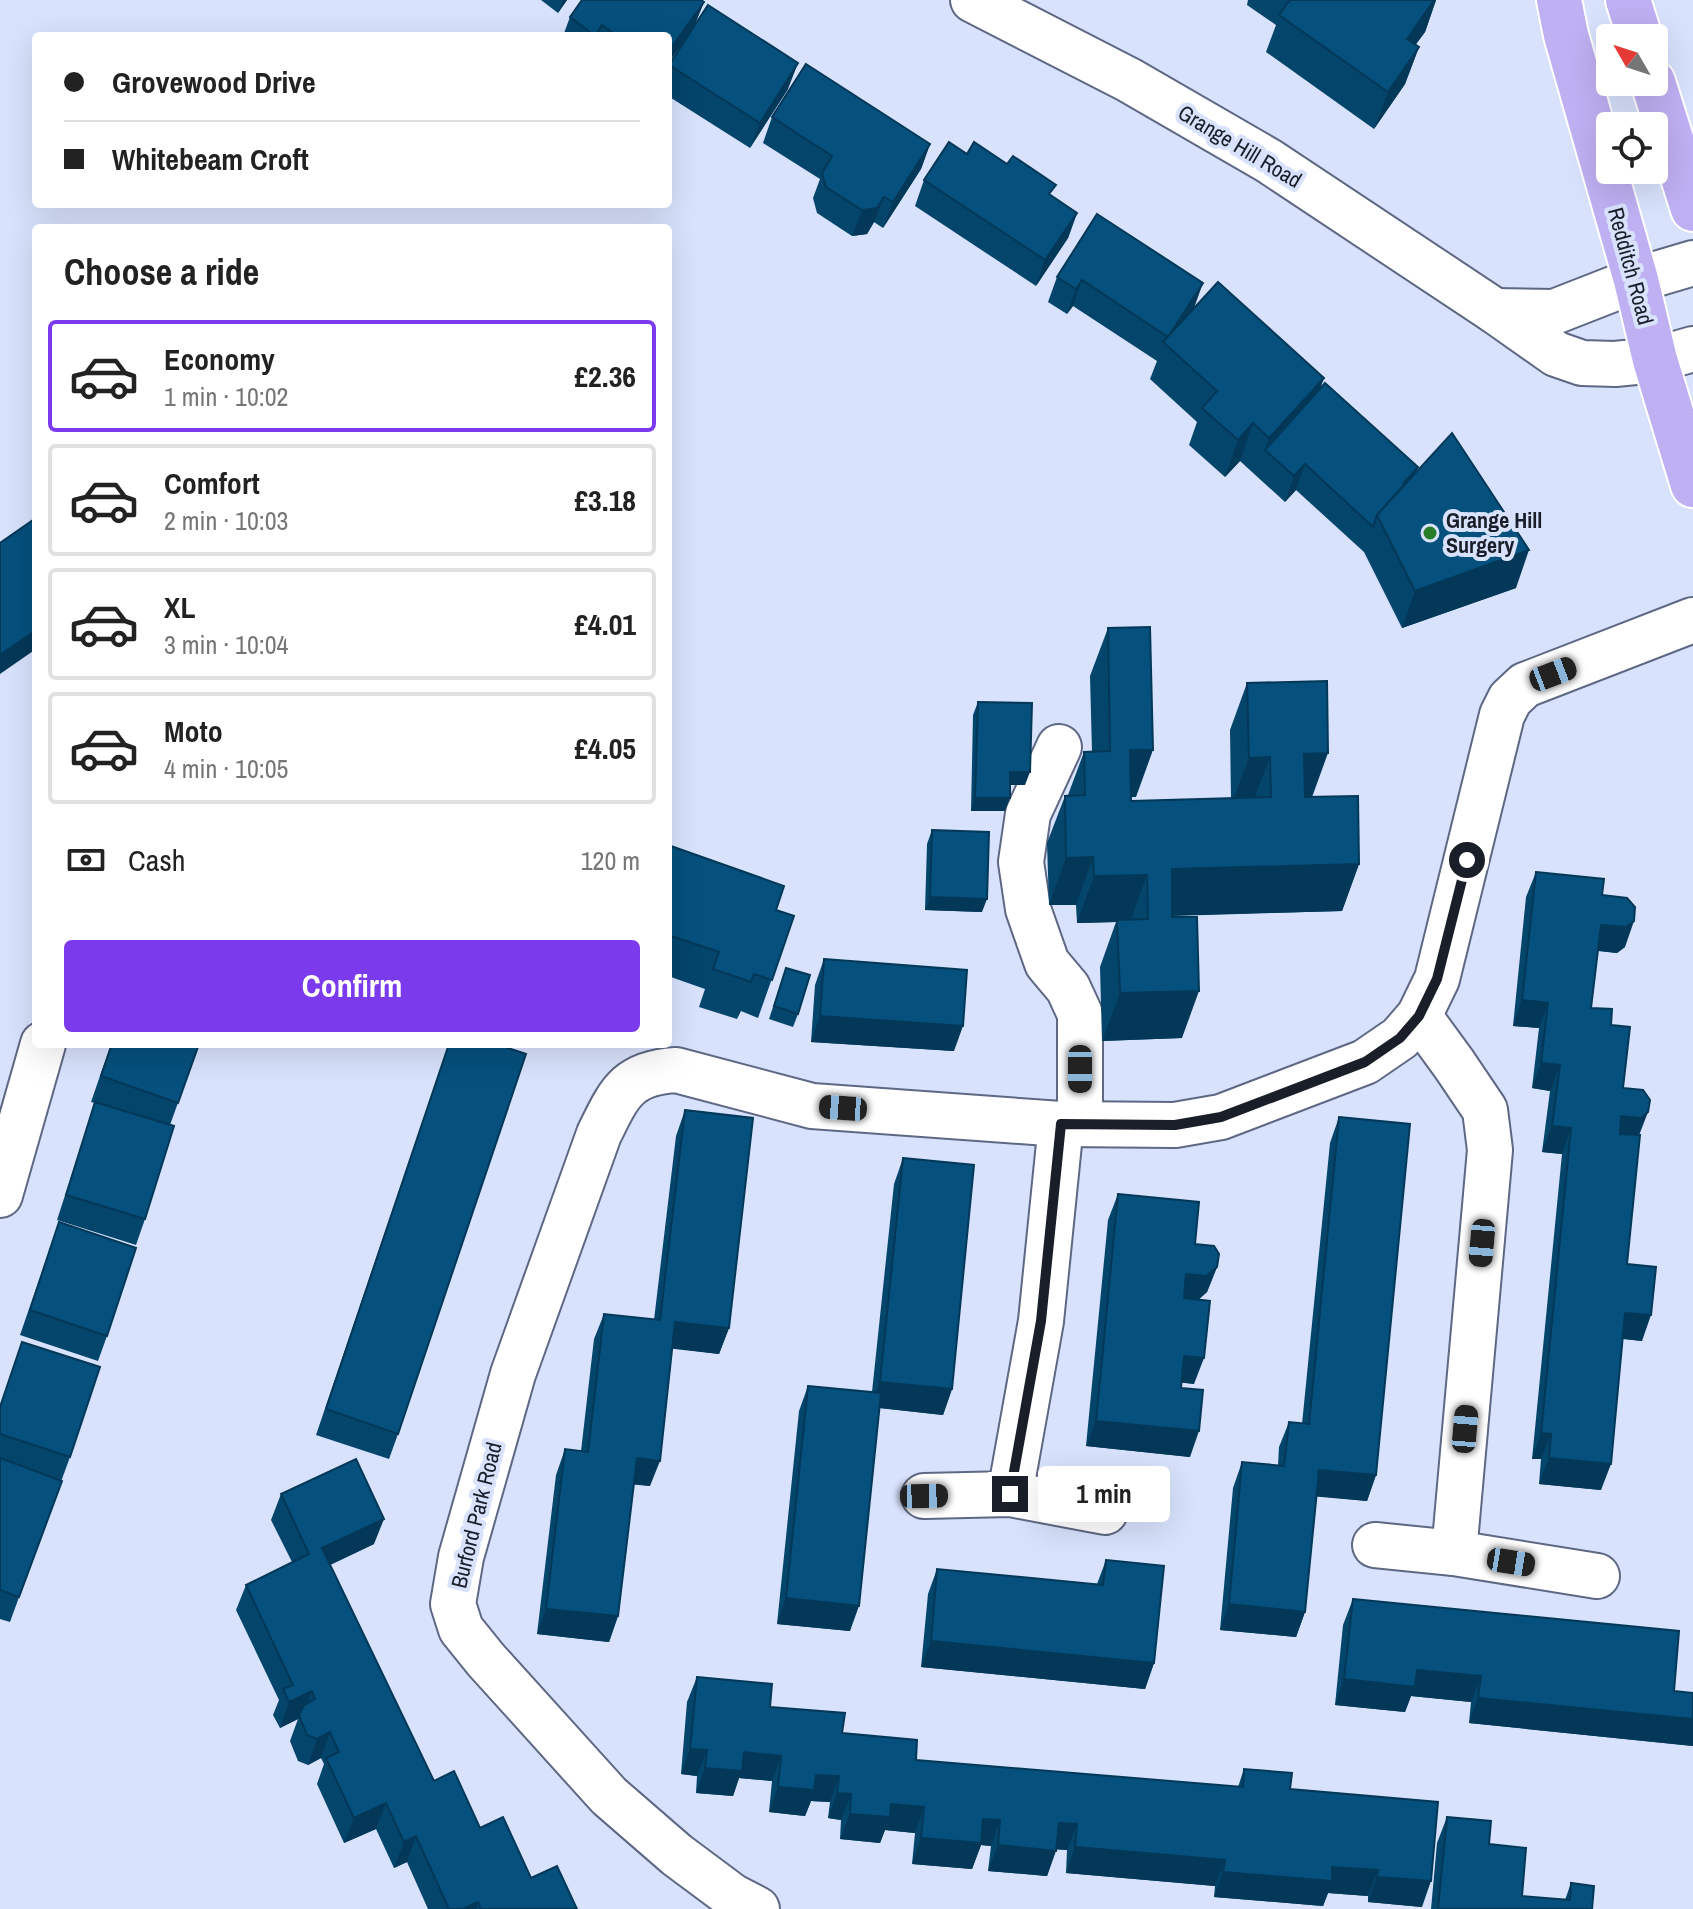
<!DOCTYPE html>
<meta charset="utf-8">
<style>
body{margin:0;font-family:"Archivo Narrow",sans-serif;background:#f6f6f6;color:#222;height:100vh;display:flex;flex-direction:column;font-size:30px;white-space:nowrap}
*{box-sizing:border-box;margin:0}
p{font-size:26px;color:#767676}
.icon{flex:none;width:44px;height:44px;fill:none;stroke:currentColor;stroke-width:2;stroke-linecap:round;stroke-linejoin:round}
.map{position:relative;flex:1;overflow:hidden}
.details{position:absolute;left:32px;top:224px;width:640px;height:824px;display:flex;flex-direction:column;background:#fff;border-radius:8px;box-shadow:0 8px 32px #0002}
.details>*{flex:none}
.banner{position:absolute;left:32px;top:32px;width:640px;height:176px;border-radius:8px;box-shadow:0 8px 32px #0002;display:grid;align-content:center;height:176px;padding:0 32px;background:#fff}
.needle{width:52px;rotate:309deg}
.buttons{position:absolute;left:1596px;top:24px;display:grid;gap:16px}
.buttons a{display:grid;place-items:center;width:72px;height:72px;border-radius:8px;background:#fff;box-shadow:0 8px 32px #0002;font-size:40px}
.end{position:absolute;width:36px;height:36px;margin:-18px;border:10px solid #191e29;background:#fff;box-shadow:0 0 0 4px #fff}
.from{border-radius:50%}
.bubble{position:absolute;height:56px;border-radius:8px;background:#fff;box-shadow:0 8px 32px #0002;font-size:26px;font-weight:700;line-height:56px;text-align:center}
.car{position:absolute;width:24px;height:48px;margin:-24px -12px;border-radius:10px;box-shadow:0 0 6px 2px #0007;background:linear-gradient(#222 24%,#8ab4d8 0 40%,#222 0 76%,#8ab4d8 0 86%,#222 0)}
.banner b{display:flex;align-items:center;gap:28px;height:76px;font-size:30px}
.banner b+b{border-top:2px solid #e0e0e0}
.banner i{width:20px;height:20px;background:#222}
ul{padding:0;list-style:none}
li{display:flex;align-items:center;gap:24px;height:112px;margin:0 16px 12px;padding:0 16px;border:4px solid #e0e0e0;border-radius:8px}
li div{flex:1}
li b{display:block;font-size:30px}
li em{font-style:normal;font-weight:700}
li.current{border-color:#7c3aed}
li>.icon{width:72px;height:72px;stroke-width:1.5}
h2{padding:0 32px;font-size:36px;line-height:96px}
.pay{display:flex;align-items:center;gap:20px;height:88px;padding:0 32px;font-size:30px}
.pay p{margin-inline-start:auto}
.primary-button{display:flex;gap:16px;margin-top:auto;padding:16px 32px}
.primary-button a{flex:1;height:92px;border-radius:8px;background:#7c3aed;color:#fff;font-size:32px;font-weight:700;line-height:92px;text-align:center}
.map>svg:first-child{display:block}
.lines{fill:none;stroke-linecap:round;stroke-linejoin:round}
.minor-casing{stroke:#5e6884;stroke-width:48}
.highway-casing{stroke:#fff;stroke-width:48}
.minor{stroke:#fff;stroke-width:44}
.highway{stroke:#bfb0f3;stroke-width:44}
.wall{fill:#04456c}
.shaded-wall{fill:#043858}
.building{fill:#05507d;stroke:#043858;stroke-width:2}
.route{stroke:#191e29;stroke-width:10}
.poi-dot{fill:#277c28;stroke:#d8e2fc;stroke-width:3}
.labels{text-anchor:middle;stroke-width:8;stroke-linejoin:round;paint-order:stroke}
.street-label{font-size:22px;fill:#191e29;stroke:#d8e2fc}
.poi-label{font-size:22px;font-weight:bold;fill:#191e29;stroke:#d8e2fc;text-anchor:start}
</style>
<div class="map">
<svg width="1693" height="1909" viewBox="0 0 1693 1909">
<rect width="100%" height="100%" fill="#d8e2fc"/>
<g class="lines">
<g class="minor-casing">
<g id="minor">
<path d="M973 0 1129 80 1269 161 1495 311 1556 354 1582 363 1615 364 1655 360 1693 349"/>
<path d="M1495 311 1554 312 1636 280 1693 263"/>
<path d="M1059 747 1028 814 1021 862 1028 909 1047 963 1068 988 1080 1014V1124"/>
<path d="M1419 1016 1454 1064 1485 1110 1490 1150 1454 1553"/>
<path d="M0 1195 43 1044"/>
<path d="M1010 1494 1041 1321 1061 1124"/>
<path d="M924 1496 1010 1494 1105 1512"/>
<path d="M1375 1545 1454 1553 1597 1576"/>
<path d="M757 1909 732 1896 677 1855 609 1796 486 1660 461 1629 453 1604 461 1557 513 1374 599 1134C619 1094 626 1073 676 1070L812 1106 1061 1124 1175 1125 1221 1117 1365 1062 1400 1038 1419 1016 1437 979 1502 715 1510 699 1525 685 1693 620"/>
</g>
</g>
<g class="highway-casing">
<g id="highway">
<path d="M1559 0 1566 35 1636 280 1655 360 1693 485"/>
<path d="M1628 0 1640 38"/>
<path d="M1653 82 1693 209"/>
</g>
</g>
<use href="#minor" class="minor"/>
<use href="#highway" class="highway"/>
</g>
<g class="wall">
<path d="M541 0H567L558 13Z"/>
<path d="M1248 0H1436L1425 32 1415 45 1419 47 1405 84 1374 129 1266 52 1276 25 1247 5Z"/>
<path d="M704 2 694 26 788 89 750 148 668 96V68L691 32 668 36H563L570 17Z"/>
<path d="M772 117 930 144 921 169 883 228 874 222 867 234 852 236 817 213 813 198 820 179 763 143Z"/>
<path d="M967 154 1077 213 1068 238 1036 286 915 206 924 180Z"/>
<path d="M1097 214 1193 309 1324 378 1320 388 1418 467 1416 473 1516 588 1402 628 1364 552 1296 490 1285 502 1240 461 1225 477 1189 445 1197 422 1150 379 1157 361 1073 306 1067 314 1048 302 1057 277Z"/>
<path d="M1108 628 1136 797H1131V801L1231 798 1230 730 1247 683 1312 797 1359 864 1342 911 1172 916 1182 1038 1102 1041 1100 967 1116 922 1077 923 1076 905H1049L1047 843 1065 796 1068 795 1084 752H1092L1090 676Z"/>
<path d="M978 702 1025 785H1010L1005 811H971L973 715Z"/>
<path d="M932 830 982 912 925 910 927 844Z"/>
<path d="M668 845 776 910 794 916 758 1018 741 1011 737 1019 699 1007 705 989 668 976Z"/>
<path d="M1536 872 1602 895 1625 947 1617 953 1598 951 1591 1008 1611 1025 1623 1088 1639 1135 1627 1264 1642 1341 1623 1339 1601 1490 1539 1484 1541 1459H1532L1562 1154 1542 1152 1550 1091 1532 1088 1539 1028 1513 1026 1526 897Z"/>
<path d="M824 959 954 1051 811 1042 815 985Z"/>
<path d="M786 968 798 1014 793 1027 769 1019Z"/>
<path d="M111 1044H199L170 1125 145 1219 136 1245 57 1220 95 1103 91 1102Z"/>
<path d="M449 1044 398 1434 389 1459 316 1435Z"/>
<path d="M685 1110 729 1328 719 1354 672 1348 650 1486 634 1484 618 1616 609 1642 537 1634 556 1475 565 1449 581 1451 594 1339 604 1314 654 1320 676 1136Z"/>
<path d="M1339 1117 1376 1475 1367 1501 1317 1496 1305 1612 1296 1637 1220 1630 1233 1488 1242 1462 1278 1466 1279 1447 1289 1422 1302 1424 1330 1143Z"/>
<path d="M903 1158 952 1389 943 1415 879 1408 850 1631 777 1624 799 1411 808 1386 872 1392 894 1184Z"/>
<path d="M1118 1194 1195 1244 1217 1267 1207 1292 1199 1299 1194 1384 1181 1382V1388L1190 1457 1086 1446 1108 1220Z"/>
<path d="M59 1222 107 1336 98 1361 20 1335Z"/>
<path d="M22 1342 70 1457 10 1622 0 1619V1405Z"/>
<path d="M281 1494 374 1544 330 1565 434 1781 480 1828 531 1878 577 1909H428L407 1862 394 1868 376 1829 344 1843 317 1784 324 1764 321 1758 308 1765 298 1761 290 1741 298 1719 280 1728 273 1715 279 1700 236 1610 246 1585 292 1562 271 1520Z"/>
<path d="M1106 1560 1154 1663 1145 1689 921 1667 928 1594 937 1569 1097 1584Z"/>
<path d="M1353 1599 1674 1691 1693 1693V1746L1469 1723 1471 1702 1411 1696 1405 1712 1335 1705 1343 1625Z"/>
<path d="M697 1677 770 1707 916 1760 1238 1787 1244 1769 1290 1789 1422 1907 1368 1902V1896L1328 1893 1323 1906 1214 1897 1215 1886 1066 1873 1067 1850 1056 1849 1047 1876 988 1871 991 1846 981 1845 972 1869 912 1864 915 1833 885 1830 880 1843 840 1839 841 1820 828 1818 830 1802 811 1801 805 1816 769 1812 772 1781 739 1778 733 1796 696 1793 697 1776 681 1774 687 1702Z"/>
<path d="M1447 1817 1489 1844 1522 1896 1565 1900 1571 1883 1592 1909H1431L1437 1843Z"/>
</g>
<g class="shaded-wall">
<path d="M563 0H567L558 13Z"/>
<path d="M1434 0H1436L1425 32 1393 76 1407 39Z"/>
<path d="M704 2 694 27 668 64V52Z"/>
<path d="M1419 47 1405 84 1374 129 1388 92Z"/>
<path d="M798 63 788 89 750 148 760 123Z"/>
<path d="M930 144 921 169 883 228 893 202Z"/>
<path d="M884 197 874 222 867 234 852 236 862 210Z"/>
<path d="M1077 213 1068 238 1036 286 1045 260Z"/>
<path d="M1082 280 1073 306 1067 314 1076 289Z"/>
<path d="M1203 283 1194 308 1168 337Z"/>
<path d="M1324 378 1310 415 1265 450 1269 438Z"/>
<path d="M1253 423 1240 461 1225 477 1238 440Z"/>
<path d="M1305 464 1296 490 1285 502 1294 476Z"/>
<path d="M1529 550 1516 588 1402 628 1415 591Z"/>
<path d="M36 630V649L0 674V655Z"/>
<path d="M1130 750H1153L1136 797 1113 798Z"/>
<path d="M1328 753 1311 800 1286 801 1304 754Z"/>
<path d="M1270 757 1252 804 1231 805 1249 758Z"/>
<path d="M1010 772H1030L1025 785H1005Z"/>
<path d="M975 798H1010L1005 811H971Z"/>
<path d="M1093 857 1076 905H1049L1066 858Z"/>
<path d="M1359 864 1342 911 1155 916 1172 869Z"/>
<path d="M1147 875 1130 922 1117 920 1116 922 1077 923 1094 876Z"/>
<path d="M930 897 987 899 982 912 925 910Z"/>
<path d="M1634 921 1625 947 1617 953 1592 950 1601 925Z"/>
<path d="M1199 991 1182 1038 1102 1041 1120 993Z"/>
<path d="M1522 1000 1548 1003 1539 1028 1513 1026Z"/>
<path d="M820 1016 963 1026 954 1051 811 1042Z"/>
<path d="M1541 1063 1560 1065 1550 1091 1532 1088Z"/>
<path d="M1648 1112 1638 1138 1612 1141 1621 1116Z"/>
<path d="M1552 1126 1571 1128 1562 1154 1542 1152Z"/>
<path d="M1217 1267 1207 1292 1197 1301 1177 1300 1186 1274Z"/>
<path d="M1625 1313 1651 1315 1642 1341 1616 1338Z"/>
<path d="M675 1322 729 1328 719 1354 666 1348Z"/>
<path d="M1184 1356 1204 1358 1194 1384 1175 1382Z"/>
<path d="M880 1382 952 1389 943 1415 871 1407Z"/>
<path d="M1096 1421 1199 1431 1190 1457 1086 1446Z"/>
<path d="M1541 1433 1551 1434 1541 1459H1532Z"/>
<path d="M637 1458 660 1461 650 1486 628 1484Z"/>
<path d="M1549 1458 1611 1464 1601 1490 1539 1484Z"/>
<path d="M1319 1470 1376 1475 1367 1501 1310 1496Z"/>
<path d="M384 1519 374 1544 313 1573 322 1548Z"/>
<path d="M786 1598 859 1606 850 1631 777 1624Z"/>
<path d="M1229 1604 1305 1612 1296 1637 1220 1630Z"/>
<path d="M546 1609 618 1616 609 1642 537 1634Z"/>
<path d="M931 1641 1154 1663 1145 1689 921 1667Z"/>
<path d="M1417 1670 1481 1676 1471 1702 1411 1696 1405 1712 1335 1705 1344 1679Z"/>
<path d="M312 1691 303 1716 299 1715 298 1719 280 1728 289 1702Z"/>
<path d="M1478 1698 1693 1719V1746L1469 1723Z"/>
<path d="M330 1732 321 1758 308 1765 317 1739Z"/>
<path d="M690 1749 707 1750 697 1776 681 1774Z"/>
<path d="M744 1752 781 1756 772 1781 739 1778 733 1796 696 1793 705 1768Z"/>
<path d="M816 1775 839 1776 830 1802 811 1801 805 1816 769 1812 778 1787Z"/>
<path d="M837 1793 851 1794 841 1820 828 1818Z"/>
<path d="M386 1803 376 1829 344 1843 354 1818Z"/>
<path d="M891 1804 924 1807 915 1833 885 1830 880 1843 840 1839 850 1814Z"/>
<path d="M983 1819 1000 1820 991 1846 981 1845 972 1869 912 1864 921 1838Z"/>
<path d="M1059 1823 1077 1824 1067 1850 1049 1849Z"/>
<path d="M416 1836 407 1862 394 1868 404 1842Z"/>
<path d="M998 1845 1056 1851 1047 1876 988 1871Z"/>
<path d="M1075 1847 1225 1860 1215 1886 1066 1873Z"/>
<path d="M1332 1867 1378 1870 1368 1896 1328 1893 1323 1906 1214 1897 1223 1872Z"/>
<path d="M1377 1877 1431 1881 1422 1907 1368 1902Z"/>
<path d="M478 1902 476 1909H463Z"/>
</g>
<g class="building">
<path d="M582 0H701L704 2 668 52V36H617L602 25 595 36 570 17Z"/>
<path d="M1290 0H1434L1407 39 1419 47 1388 92 1279 15Z"/>
<path d="M708 5 798 63 760 123 669 65Z"/>
<path d="M806 64 930 144 893 202 884 197 877 208 862 210 826 187 822 173 832 156 772 117Z"/>
<path d="M949 142 967 154 974 142 1007 164 1013 156 1056 185 1049 194 1077 213 1045 260 924 180Z"/>
<path d="M1097 214 1203 283 1168 337 1082 280 1076 289 1057 277Z"/>
<path d="M1218 282 1324 378 1269 438 1253 423 1238 440 1202 408 1217 391 1163 342Z"/>
<path d="M1325 383 1418 467 1403 484 1404 485 1377 515 1373 527 1305 464 1294 476 1265 450Z"/>
<path d="M1452 433 1529 550 1415 591 1377 515Z"/>
<path d="M36 518V630L0 655V543Z"/>
<path d="M1150 627 1153 750H1130L1131 801 1271 797 1270 757 1249 758 1247 683 1327 681 1328 753 1304 754 1305 797 1358 796 1359 864 1172 869V917H1197L1199 991 1120 993 1117 920 1148 919 1147 875 1094 876 1093 857 1066 858 1065 796 1085 795 1084 752 1110 751 1108 628Z"/>
<path d="M978 702 1032 703 1030 772H1010V798H975Z"/>
<path d="M932 830 989 832 987 899 930 897Z"/>
<path d="M668 845 784 886 776 910 794 916 772 980 754 974 751 982 713 969 719 952 668 935Z"/>
<path d="M1536 872 1604 879 1602 895 1627 898 1635 907 1634 921 1626 927 1601 925 1591 1008 1612 1009 1611 1025 1630 1027 1623 1088 1643 1090 1650 1100 1648 1112 1641 1118 1621 1116 1620 1134 1640 1135 1627 1264 1656 1267 1651 1315 1625 1313 1611 1464 1549 1458 1551 1434 1541 1433 1571 1128 1552 1126 1560 1065 1541 1063 1548 1003 1522 1000Z"/>
<path d="M824 959 967 970 963 1026 820 1016Z"/>
<path d="M786 968 810 975 798 1014 774 1006Z"/>
<path d="M112 1044H199L178 1103 101 1076Z"/>
<path d="M449 1044H496L526 1054 398 1434 326 1409Z"/>
<path d="M95 1102 174 1126 145 1219 66 1195Z"/>
<path d="M685 1110 753 1118 729 1328 675 1322 660 1461 637 1458 618 1616 546 1609 565 1449 588 1452 604 1314 660 1320Z"/>
<path d="M1339 1117 1410 1124 1376 1475 1319 1470 1305 1612 1229 1604 1242 1462 1284 1466 1289 1422 1309 1424Z"/>
<path d="M903 1158 974 1165 952 1389 880 1382Z"/>
<path d="M1118 1194 1199 1202 1195 1244 1214 1246 1219 1254 1217 1267 1206 1276 1186 1274 1184 1298 1210 1301 1204 1358 1184 1356 1181 1388 1203 1390 1199 1431 1096 1421Z"/>
<path d="M59 1222 136 1248 107 1336 30 1310Z"/>
<path d="M22 1342 100 1367 70 1457 0 1434V1407Z"/>
<path d="M808 1386 881 1393 859 1606 786 1598Z"/>
<path d="M0 1458 62 1481 19 1597 0 1590Z"/>
<path d="M356 1459 384 1519 322 1548 434 1781 454 1771 480 1828 503 1817 531 1878 557 1866 577 1909H481L478 1902 463 1909H449L416 1836 404 1842 386 1803 354 1818 326 1758 339 1752 330 1732 317 1739 307 1735 299 1715 304 1705 315 1699 312 1691 289 1702 283 1689 293 1685 246 1585 309 1554 281 1494Z"/>
<path d="M1106 1560 1164 1566 1154 1663 931 1641 937 1569 1103 1585Z"/>
<path d="M1353 1599 1679 1631 1674 1691 1693 1693V1719L1478 1698 1481 1676 1417 1670 1415 1687 1344 1679Z"/>
<path d="M697 1677 772 1684 770 1707 845 1713 842 1733 917 1740 916 1760 1243 1787 1244 1769 1292 1773 1290 1789 1438 1802 1431 1881 1377 1877 1378 1870 1332 1867V1881L1223 1872 1225 1860 1075 1847 1077 1824 1059 1823 1056 1851 998 1845 1000 1820 983 1819 981 1843 921 1838 924 1807 891 1804 890 1817 850 1814 851 1794 837 1793 839 1776 816 1775 814 1790 778 1787 781 1756 744 1752 742 1771 705 1768 707 1750 690 1749Z"/>
<path d="M1447 1817 1491 1821 1489 1844 1526 1848 1522 1896 1570 1900 1571 1883 1594 1886 1592 1909H1438Z"/>
</g>
<g class="lines">
<path class="route" d="M1010 1494 1041 1321 1061 1124 1175 1125 1221 1117 1365 1062 1400 1038 1419 1016 1437 979 1467 860"/>
</g>
<circle class="poi-dot" cx="1430" cy="533" r="8"/>
<g class="labels">
<g class="street-label">
<text transform="translate(1240 146) rotate(31)" y="8">Grange Hill Road</text>
<text transform="translate(1631 266) rotate(75)" y="8">Redditch Road</text>
<text transform="translate(476 1515) rotate(-76)" y="8">Burford Park Road</text>
</g>
<g class="poi-label">
<text x="1446" y="528">Grange Hill<tspan x="1446" dy="25">Surgery</tspan></text>
</g>
</g>
</svg>
<div class="buttons">
<a><svg class="needle" viewBox="-14 -14 28 28"><path d="M0-13l5 13h-10z" fill="#e53935"/><path d="M0 13l5-13h-10z" fill="#767676"/></svg></a>
<a><svg class="icon" aria-label="locate" viewBox="0 0 24 24"><circle cx="12" cy="12" r="6"/><path d="M12 2v4M12 18v4M2 12h4M18 12h4"/></svg></a>
</div>
<i class="end from" style="left:1467px;top:860px"></i>
<i class="end" style="left:1010px;top:1494px"></i>
<div class="bubble" style="left:1038px;top:1466px;width:132px">1 min</div>
<i class="car" style="left:1553px;top:674px;rotate:69deg"></i>
<i class="car" style="left:1080px;top:1069px;rotate:180deg"></i>
<i class="car" style="left:843px;top:1108px;rotate:274deg"></i>
<i class="car" style="left:1482px;top:1243px;rotate:185deg"></i>
<i class="car" style="left:1465px;top:1429px;rotate:5deg"></i>
<i class="car" style="left:924px;top:1496px;rotate:89deg"></i>
<i class="car" style="left:1511px;top:1562px;rotate:99deg"></i>
<div class="banner">
<b><i class="from"></i>Grovewood Drive</b>
<b><i></i>Whitebeam Croft</b>
</div>
<section class="details">
<h2>Choose a ride</h2>
<ul>
<li class="current"><svg class="icon" aria-label="car" viewBox="0 0 24 24"><path d="M5 17H2v-5l4-1 3-4h7l3 4 3 1v5h-3M9 17h6M6 11h13"/><circle cx="7" cy="17" r="2"/><circle cx="17" cy="17" r="2"/></svg><div><b>Economy</b><p>1 min · 10:02</p></div><em>£2.36</em></li>
<li><svg class="icon" aria-label="car" viewBox="0 0 24 24"><path d="M5 17H2v-5l4-1 3-4h7l3 4 3 1v5h-3M9 17h6M6 11h13"/><circle cx="7" cy="17" r="2"/><circle cx="17" cy="17" r="2"/></svg><div><b>Comfort</b><p>2 min · 10:03</p></div><em>£3.18</em></li>
<li><svg class="icon" aria-label="car" viewBox="0 0 24 24"><path d="M5 17H2v-5l4-1 3-4h7l3 4 3 1v5h-3M9 17h6M6 11h13"/><circle cx="7" cy="17" r="2"/><circle cx="17" cy="17" r="2"/></svg><div><b>XL</b><p>3 min · 10:04</p></div><em>£4.01</em></li>
<li><svg class="icon" aria-label="car" viewBox="0 0 24 24"><path d="M5 17H2v-5l4-1 3-4h7l3 4 3 1v5h-3M9 17h6M6 11h13"/><circle cx="7" cy="17" r="2"/><circle cx="17" cy="17" r="2"/></svg><div><b>Moto</b><p>4 min · 10:05</p></div><em>£4.05</em></li>
</ul>
<div class="pay"><svg class="icon" aria-label="cash" viewBox="0 0 24 24"><path d="M3 7h18v10H3z"/><circle cx="12" cy="12" r="2"/></svg>Cash<p>120 m</p></div>
<div class="primary-button"><a>Confirm</a></div>
</section>
</div>
